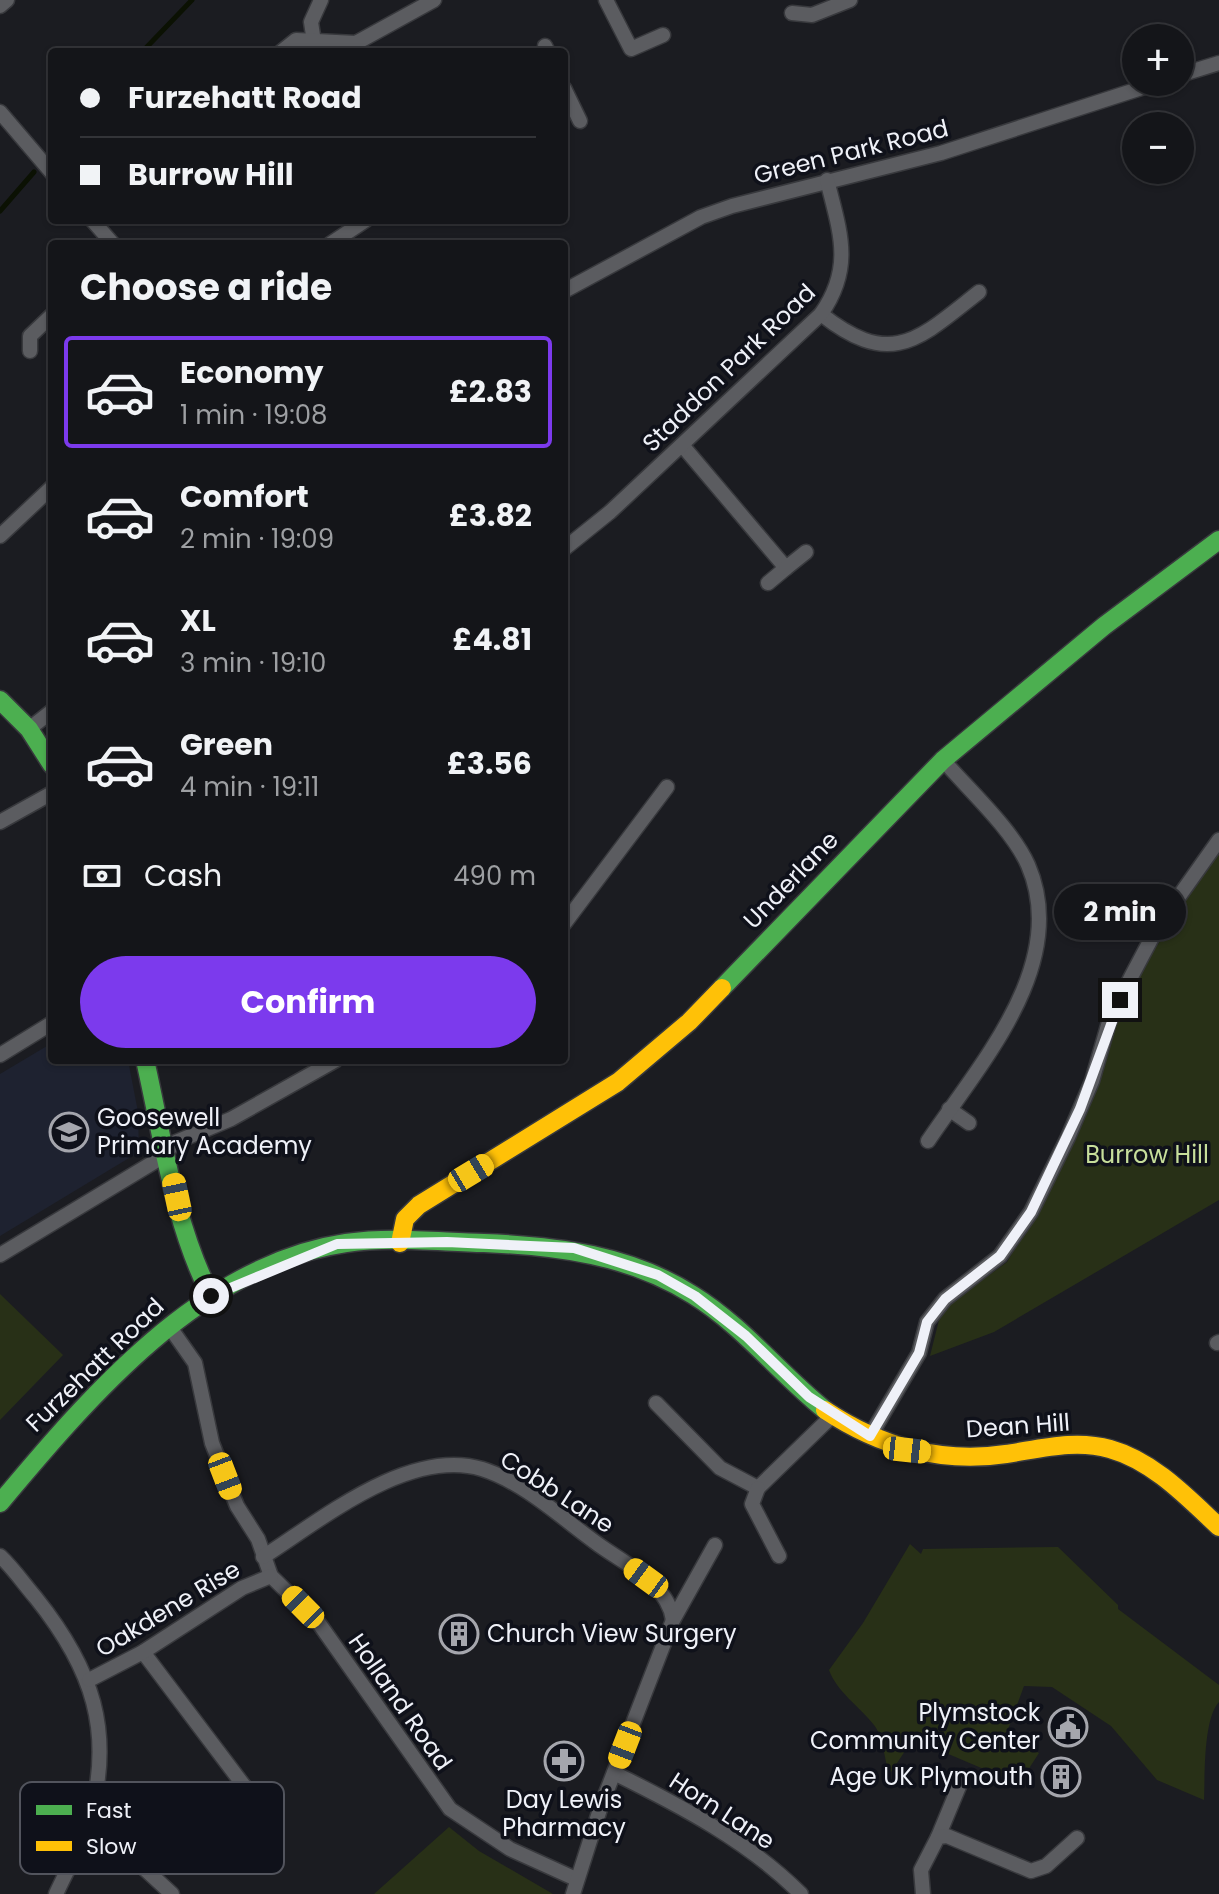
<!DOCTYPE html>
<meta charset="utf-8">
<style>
body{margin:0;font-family:Poppins,sans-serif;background:#1d1e22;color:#f1f3f6;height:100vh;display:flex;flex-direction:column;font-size:30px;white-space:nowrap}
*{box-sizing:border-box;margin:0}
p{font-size:26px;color:#9d9fa2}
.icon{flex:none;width:44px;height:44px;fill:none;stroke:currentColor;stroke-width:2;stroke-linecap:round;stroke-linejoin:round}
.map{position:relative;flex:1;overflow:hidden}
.sheet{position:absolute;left:48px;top:240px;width:520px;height:824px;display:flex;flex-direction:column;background:#141519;border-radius:8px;box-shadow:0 2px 6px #0004,0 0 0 2px #333438}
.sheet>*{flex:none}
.hud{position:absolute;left:48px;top:48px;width:520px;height:176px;border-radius:8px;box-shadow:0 2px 6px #0004,0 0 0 2px #333438;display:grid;align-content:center;height:176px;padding:0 32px;background:#141519}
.tools{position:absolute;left:1122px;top:24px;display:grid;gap:16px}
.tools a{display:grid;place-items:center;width:72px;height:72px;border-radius:50%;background:#141519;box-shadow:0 2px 6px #0004,0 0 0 2px #333438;font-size:40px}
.end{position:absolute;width:36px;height:36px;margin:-18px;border:10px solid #eff1f8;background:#111;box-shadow:0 0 0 4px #111}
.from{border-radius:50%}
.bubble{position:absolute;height:56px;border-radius:28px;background:#141519;box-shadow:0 2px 6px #0004,0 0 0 2px #333438;font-size:26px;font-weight:700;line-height:56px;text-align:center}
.car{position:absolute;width:24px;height:48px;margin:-24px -12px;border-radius:10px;box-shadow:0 0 6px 2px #0007;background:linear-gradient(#f5c518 24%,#345 0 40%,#f5c518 0 76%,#345 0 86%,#f5c518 0)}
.hud b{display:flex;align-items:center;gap:28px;height:76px;font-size:30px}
.hud b+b{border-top:2px solid #333438}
.hud i{width:20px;height:20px;background:#f1f3f6}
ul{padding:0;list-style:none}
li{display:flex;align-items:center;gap:24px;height:112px;margin:0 16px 12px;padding:0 16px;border:4px solid transparent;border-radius:8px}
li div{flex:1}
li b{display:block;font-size:30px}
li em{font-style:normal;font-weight:700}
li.on{border-color:#7c3aed}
li>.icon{width:72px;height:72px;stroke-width:1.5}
h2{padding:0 32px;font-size:36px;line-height:96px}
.pay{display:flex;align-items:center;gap:20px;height:88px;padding:0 32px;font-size:30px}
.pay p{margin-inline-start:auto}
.button{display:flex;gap:16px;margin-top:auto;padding:16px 32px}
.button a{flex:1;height:92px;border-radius:48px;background:#7c3aed;color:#fff;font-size:32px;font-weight:700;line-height:92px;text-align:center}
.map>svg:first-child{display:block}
.built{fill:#1e2230}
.green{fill:#283017}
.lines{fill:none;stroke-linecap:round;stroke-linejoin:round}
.stream{stroke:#0b1103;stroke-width:5}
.street-casing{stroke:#38393d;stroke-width:17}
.fast-casing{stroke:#38393d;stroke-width:21}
.slow-casing{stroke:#38393d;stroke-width:21}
.street{stroke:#5b5c60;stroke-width:14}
.fast{stroke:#4caf50;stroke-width:18}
.slow{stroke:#ffc107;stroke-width:18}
.route{stroke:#eff1f8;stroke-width:10}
.labels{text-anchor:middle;stroke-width:7;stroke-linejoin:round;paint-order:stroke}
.street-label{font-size:24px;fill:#eff1f8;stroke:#0f111a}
.poi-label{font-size:24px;fill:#eff1f8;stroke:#0f111a;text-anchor:start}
.park-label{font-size:24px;fill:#c7de9b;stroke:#0f111a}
.key{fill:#0f111a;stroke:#52545d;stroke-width:2}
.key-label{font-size:22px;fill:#eff1f8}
</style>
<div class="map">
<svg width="1219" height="1894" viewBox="0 0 1219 1894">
<rect width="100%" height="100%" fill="#1b1c21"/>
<path class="built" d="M52 1043V1060H128L138 1112 139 1152 0 1236V1074Z"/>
<g class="green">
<path d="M1219 849V1200L994 1332 930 1356 939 1320 952 1302 1007 1262 1074 1143 1103 1071 1113 1029 1144 966Z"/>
<path d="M0 1294 63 1355 0 1420Z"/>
<path d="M910 1544 921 1554 923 1549 1058 1547 1118 1605V1609L1219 1685V1702C1203 1719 1205 1777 1204 1800L1157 1780 1111 1726 1052 1687 1024 1686 1006 1735 1039 1753 1019 1784 913 1739 889 1775C885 1761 883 1736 874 1725 859 1706 837 1692 829 1670L863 1623Z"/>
<path d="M449 1827 479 1851 553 1894H374Z"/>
</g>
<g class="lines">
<g class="stream">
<path d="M142 52 192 0"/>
<path d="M0 211 34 172"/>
</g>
<g class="street-casing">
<g id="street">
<path d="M606 0 631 49 663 35"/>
<path d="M0 6 7 0"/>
<path d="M792 13 812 15 850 0"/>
<path d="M314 42 311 22 321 0"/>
<path d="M545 46 548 52"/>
<path d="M281 52 296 40 356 43 434 0"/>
<path d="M1180 75 1219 63"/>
<path d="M564 88 580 121"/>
<path d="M0 112 52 173"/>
<path d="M92 220 113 244"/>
<path d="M330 244 366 220"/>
<path d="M564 291 701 217 732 206 941 153 1160 82"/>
<path d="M821 314C892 370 919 339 979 292"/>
<path d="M30 351V336L52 315"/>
<path d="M682 445 786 568 768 583"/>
<path d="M0 536 52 487"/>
<path d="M564 549 610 512 821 314C854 267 840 232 827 180"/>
<path d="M786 568 806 552"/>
<path d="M29 729 52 711"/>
<path d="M0 822 52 793"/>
<path d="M564 924 667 787"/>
<path d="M0 1055 52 1023"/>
<path d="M949 1109 969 1123"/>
<path d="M928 1141C979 1065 1071 964 1028 865 1012 829 969 790 943 760"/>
<path d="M0 1255 159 1159 176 1142 231 1119 336 1060"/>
<path d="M169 1326 195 1363 212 1443 237 1506 258 1539 271 1576 318 1622 450 1809 510 1849 576 1879"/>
<path d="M1217 1343 1219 1342"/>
<path d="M656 1403 720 1468 758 1488 834 1414"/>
<path d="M870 1436 919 1353 927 1322 945 1299 1000 1256 1031 1212 1068 1137 1092 1081 1109 1022 1131 977 1158 926 1219 840"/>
<path d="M758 1488 752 1504 779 1556"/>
<path d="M0 1556C13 1568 24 1584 36 1598 92 1668 115 1732 89 1821 81 1846 67 1870 56 1894"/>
<path d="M263 1557C321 1520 409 1447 482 1469 524 1482 564 1520 599 1545 627 1565 668 1584 673 1620"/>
<path d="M143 1652 254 1799"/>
<path d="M89 1680 143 1652 242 1588 271 1576"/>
<path d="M614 1773C681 1806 748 1841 801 1894"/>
<path d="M88 1824 121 1847 172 1894"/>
<path d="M938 1837 960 1784"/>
<path d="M573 1894 601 1806 673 1620 715 1545"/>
<path d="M923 1894 921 1870 938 1837 947 1836 1031 1871 1046 1866 1077 1838"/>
</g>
</g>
<g class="fast-casing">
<g id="fast">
<path d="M0 700 29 729 52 765"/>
<path d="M722 988 943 760 1104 626 1219 540"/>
<path d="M145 1060C163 1139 174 1224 211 1296"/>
<path d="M0 1503C88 1398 201 1264 346 1243 391 1236 439 1242 484 1243 558 1246 630 1255 693 1295 743 1326 779 1373 825 1410"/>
</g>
</g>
<g class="slow-casing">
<g id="slow">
<path d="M400 1243 405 1219 419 1205 618 1082 689 1022 722 988"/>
<path d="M825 1410C879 1446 941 1464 1006 1454 1040 1449 1075 1439 1110 1449 1153 1461 1187 1497 1219 1527"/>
</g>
</g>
<use href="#street" class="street"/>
<use href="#fast" class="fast"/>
<use href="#slow" class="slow"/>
</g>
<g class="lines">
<path class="route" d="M211 1296 337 1244 447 1242 574 1248 658 1275 695 1296 746 1336 809 1397 870 1436 919 1353 927 1322 945 1299 1000 1256 1031 1212 1080 1109 1120 1000"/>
</g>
<defs>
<g id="school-ring" transform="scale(2)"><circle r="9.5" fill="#0f111a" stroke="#a5a6ad" stroke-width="1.5"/><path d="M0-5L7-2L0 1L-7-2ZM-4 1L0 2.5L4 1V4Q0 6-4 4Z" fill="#a5a6ad"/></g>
<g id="building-ring" transform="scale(2)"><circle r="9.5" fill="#0f111a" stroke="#a5a6ad" stroke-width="1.5"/><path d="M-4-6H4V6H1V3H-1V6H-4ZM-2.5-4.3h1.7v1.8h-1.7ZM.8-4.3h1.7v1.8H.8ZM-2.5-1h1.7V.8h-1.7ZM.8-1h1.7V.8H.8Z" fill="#a5a6ad"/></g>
<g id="civic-ring" transform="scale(2)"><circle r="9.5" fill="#0f111a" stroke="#a5a6ad" stroke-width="1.5"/><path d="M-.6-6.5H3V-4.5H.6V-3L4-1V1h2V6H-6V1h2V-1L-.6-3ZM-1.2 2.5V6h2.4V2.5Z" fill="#a5a6ad"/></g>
<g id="pharmacy-ring" transform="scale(2)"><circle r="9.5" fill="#0f111a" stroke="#a5a6ad" stroke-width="1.5"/><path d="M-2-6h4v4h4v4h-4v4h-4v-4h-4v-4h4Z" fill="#a5a6ad"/></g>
</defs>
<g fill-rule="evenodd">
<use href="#school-ring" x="69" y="1132"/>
<use href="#building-ring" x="459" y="1634"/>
<use href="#civic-ring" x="1068" y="1727"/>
<use href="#pharmacy-ring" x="564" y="1761"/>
<use href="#building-ring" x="1061" y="1777"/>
</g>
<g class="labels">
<g class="street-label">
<text transform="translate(851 152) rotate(-14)" y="8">Green Park Road</text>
<text transform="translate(729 368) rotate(-44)" y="8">Staddon Park Road</text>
<text transform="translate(791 880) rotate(-46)" y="8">Underlane</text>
<text transform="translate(95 1365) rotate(-44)" y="8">Furzehatt Road</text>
<text transform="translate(1018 1426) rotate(-4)" y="8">Dean Hill</text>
<text transform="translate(557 1492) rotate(33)" y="8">Cobb Lane</text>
<text transform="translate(168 1609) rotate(-31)" y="8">Oakdene Rise</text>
<text transform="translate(400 1702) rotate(55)" y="8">Holland Road</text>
<text transform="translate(722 1811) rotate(33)" y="8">Horn Lane</text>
</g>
<g class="poi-label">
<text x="97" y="1126">Goosewell<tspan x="97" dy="28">Primary Academy</tspan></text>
<text x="487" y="1642">Church View Surgery</text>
<text x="1040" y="1721" text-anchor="end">Plymstock<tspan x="1040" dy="28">Community Center</tspan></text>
<text x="1033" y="1785" text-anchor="end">Age UK Plymouth</text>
<text x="564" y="1808" text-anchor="middle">Day Lewis<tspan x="564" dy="28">Pharmacy</tspan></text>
</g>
<g class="park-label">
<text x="1147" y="1163">Burrow Hill</text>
</g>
</g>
<rect x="20" y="1782" width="264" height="92" rx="12" class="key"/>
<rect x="36" y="1805" width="36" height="10" fill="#4caf50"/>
<rect x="36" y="1841" width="36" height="10" fill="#ffc107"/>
<g class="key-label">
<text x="86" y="1818">Fast</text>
<text x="86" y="1854">Slow</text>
</g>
</svg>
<div class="tools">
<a>+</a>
<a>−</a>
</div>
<i class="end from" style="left:211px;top:1296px"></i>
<i class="end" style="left:1120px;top:1000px"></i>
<div class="bubble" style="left:1054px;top:884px;width:132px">2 min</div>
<i class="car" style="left:471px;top:1173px;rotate:59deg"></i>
<i class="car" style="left:177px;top:1197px;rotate:348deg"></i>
<i class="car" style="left:907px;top:1450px;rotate:96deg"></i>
<i class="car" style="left:225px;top:1476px;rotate:159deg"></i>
<i class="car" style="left:646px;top:1578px;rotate:306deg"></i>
<i class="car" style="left:303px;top:1607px;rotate:315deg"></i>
<i class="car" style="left:625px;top:1745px;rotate:201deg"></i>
<div class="hud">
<b><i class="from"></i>Furzehatt Road</b>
<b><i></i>Burrow Hill</b>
</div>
<section class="sheet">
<h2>Choose a ride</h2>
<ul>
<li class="on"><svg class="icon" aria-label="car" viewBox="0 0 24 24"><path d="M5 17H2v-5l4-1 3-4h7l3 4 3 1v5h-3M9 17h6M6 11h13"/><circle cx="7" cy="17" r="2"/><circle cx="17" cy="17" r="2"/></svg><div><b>Economy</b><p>1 min · 19:08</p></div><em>£2.83</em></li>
<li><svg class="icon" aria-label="car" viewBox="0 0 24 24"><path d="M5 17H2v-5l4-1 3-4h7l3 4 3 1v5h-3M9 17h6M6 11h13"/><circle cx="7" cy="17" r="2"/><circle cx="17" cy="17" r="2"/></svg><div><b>Comfort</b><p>2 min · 19:09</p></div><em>£3.82</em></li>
<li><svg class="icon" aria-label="car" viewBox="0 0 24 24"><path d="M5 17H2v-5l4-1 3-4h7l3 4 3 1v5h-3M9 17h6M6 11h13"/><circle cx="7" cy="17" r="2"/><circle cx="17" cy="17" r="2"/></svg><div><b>XL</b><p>3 min · 19:10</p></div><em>£4.81</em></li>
<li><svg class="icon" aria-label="car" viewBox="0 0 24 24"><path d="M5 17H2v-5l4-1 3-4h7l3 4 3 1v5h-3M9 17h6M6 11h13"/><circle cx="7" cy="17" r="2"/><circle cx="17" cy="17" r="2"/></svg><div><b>Green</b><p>4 min · 19:11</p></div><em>£3.56</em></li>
</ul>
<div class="pay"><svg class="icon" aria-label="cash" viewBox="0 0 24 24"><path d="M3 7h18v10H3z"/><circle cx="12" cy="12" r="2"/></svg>Cash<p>490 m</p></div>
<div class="button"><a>Confirm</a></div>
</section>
</div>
